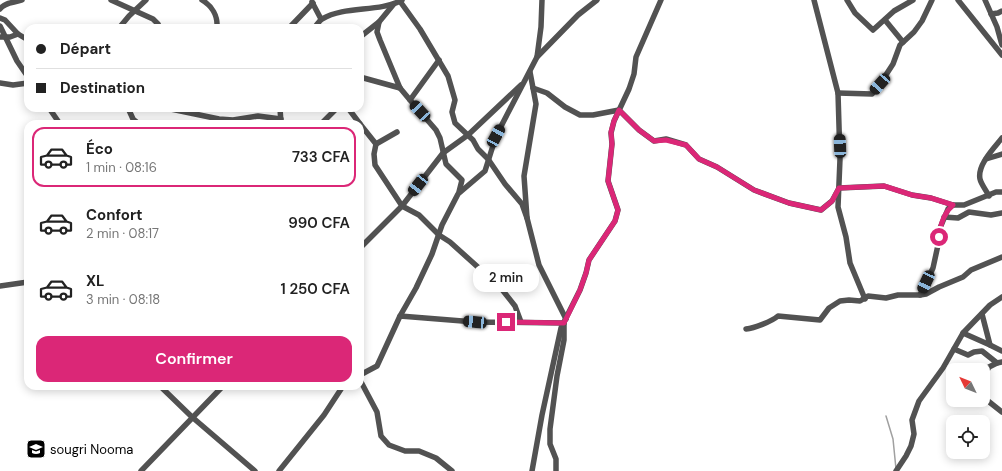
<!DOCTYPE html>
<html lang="fr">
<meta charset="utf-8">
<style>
body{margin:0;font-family:"DM Sans",sans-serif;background:#f2f2f2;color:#222;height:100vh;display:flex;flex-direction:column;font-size:15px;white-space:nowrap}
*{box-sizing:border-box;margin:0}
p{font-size:13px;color:#767676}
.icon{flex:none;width:22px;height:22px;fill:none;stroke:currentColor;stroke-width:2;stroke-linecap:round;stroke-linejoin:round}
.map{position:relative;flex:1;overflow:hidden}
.details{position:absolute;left:24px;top:120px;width:340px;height:270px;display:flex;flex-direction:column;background:#fff;border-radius:12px;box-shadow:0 2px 10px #0003}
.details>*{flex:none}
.guide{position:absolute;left:24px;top:24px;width:340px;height:88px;border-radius:12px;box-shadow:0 2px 10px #0003;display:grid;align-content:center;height:88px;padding:0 12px;background:#fff}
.needle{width:26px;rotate:313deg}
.fabs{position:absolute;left:946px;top:363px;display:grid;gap:8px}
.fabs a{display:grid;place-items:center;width:44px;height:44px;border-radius:8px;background:#fff;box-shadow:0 2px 10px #0003;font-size:20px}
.end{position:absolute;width:18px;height:18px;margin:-9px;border:5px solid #db2777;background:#fff;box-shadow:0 0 0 2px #fff}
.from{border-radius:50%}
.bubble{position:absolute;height:28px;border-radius:12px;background:#fff;box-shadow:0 2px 10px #0003;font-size:13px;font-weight:600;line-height:28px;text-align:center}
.car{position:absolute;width:12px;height:24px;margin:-12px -6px;border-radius:5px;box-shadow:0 0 3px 1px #0007;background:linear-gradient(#222 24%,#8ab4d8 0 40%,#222 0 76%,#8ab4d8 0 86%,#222 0)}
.guide b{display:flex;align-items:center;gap:14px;height:38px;font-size:15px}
.guide b+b{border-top:1px solid #e0e0e0}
.guide i{width:10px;height:10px;background:#222}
ul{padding:7px 0 0;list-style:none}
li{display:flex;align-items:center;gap:12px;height:60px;margin:0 8px 6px;padding:0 4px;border:2px solid transparent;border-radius:12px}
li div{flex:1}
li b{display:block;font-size:15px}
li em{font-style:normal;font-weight:600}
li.active{border-color:#db2777}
li>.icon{width:36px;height:36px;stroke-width:1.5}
.primary-button{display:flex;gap:8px;margin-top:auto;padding:8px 12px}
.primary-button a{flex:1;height:46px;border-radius:12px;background:#db2777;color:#fff;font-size:16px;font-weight:600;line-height:46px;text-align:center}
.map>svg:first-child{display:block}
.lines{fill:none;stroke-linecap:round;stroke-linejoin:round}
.stream{stroke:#a0a0a0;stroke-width:1.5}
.minor{stroke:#525252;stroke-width:5.5}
.route{stroke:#db2777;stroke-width:5}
.labels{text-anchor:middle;stroke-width:3;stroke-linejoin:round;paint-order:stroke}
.poi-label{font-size:13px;fill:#000;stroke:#fff;text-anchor:start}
</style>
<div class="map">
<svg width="1002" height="471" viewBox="0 0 1002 471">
<rect width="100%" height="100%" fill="#fff"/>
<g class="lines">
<path class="stream" d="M886 416 893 439 896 469"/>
<g class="minor">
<path d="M111 0 153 19 158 24 160 28"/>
<path d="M202 0C212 6 218 16 217 28"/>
<path d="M399 0 420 29 448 76 455 100 452 112 455 123 473 140 478 149 488 159 505 184 522 204 527 218"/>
<path d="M814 0 838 93 840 159 838 207 846 237 850 263 865 299"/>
<path d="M847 0 855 13 873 30 894 11 913 0"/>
<path d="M958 0 1002 55"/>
<path d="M985 0 997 27 1002 45"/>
<path d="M312 2 321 19"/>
<path d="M0 9C5 2 14 3 22 0"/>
<path d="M991 14 998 13 1002 11"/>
<path d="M0 18 5 20 18 34 28 40"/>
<path d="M885 20 903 42"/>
<path d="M379 22 377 32 380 40 400 88 410 100 439 60"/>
<path d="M0 26 17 61 28 77"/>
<path d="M119 28 129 16 146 0"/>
<path d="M289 28 313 3"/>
<path d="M314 28C317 25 319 21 322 19 346 5 378 13 402 0"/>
<path d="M0 37H10L18 34"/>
<path d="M360 37 379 22 393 5"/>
<path d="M537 57 541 27 542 0"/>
<path d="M530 72 536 104 524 176 527 218 539 265 566 319"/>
<path d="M360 77 400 88"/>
<path d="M0 83 13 85 28 83"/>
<path d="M533 88 547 93 565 107 580 115H593L619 110 639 130 654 141 666 139 686 145 699 159 717 167 754 190 789 203 821 210 832 201 839 188 884 186 912 195 931 198 953 205"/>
<path d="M838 93 872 94 880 84 893 64 900 45 914 32 922 21 932 0"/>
<path d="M410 100 436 130 440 138 446 164 462 180 459 192"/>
<path d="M49 108 60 124"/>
<path d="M116 108H125"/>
<path d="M128 108 133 119 139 124"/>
<path d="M166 108 219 119 233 120 258 116 281 119"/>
<path d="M280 108 281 124"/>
<path d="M348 108 360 124"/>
<path d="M321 124 337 108"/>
<path d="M360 124 376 144 374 154 375 165 402 206 419 215 439 235 450 242 500 287 515 306 521 322"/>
<path d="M376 144 397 132"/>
<path d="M986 159 1002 154"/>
<path d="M989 196C986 190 981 184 980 179 977 165 994 148 1002 138"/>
<path d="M944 217 958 218 969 212 991 215 1002 213"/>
<path d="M360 248 402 206 443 153 468 135 521 85"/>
<path d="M0 286 28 282"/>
<path d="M920 295 933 268 938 245 940 228 948 209 953 205H964L996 192H1002"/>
<path d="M982 314 990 345 1002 351"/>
<path d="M400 316 475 322 564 323"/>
<path d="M746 329C754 328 771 322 778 316L820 320 829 308 840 301 849 300 860 301 868 296 886 298 898 295H920L926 294 939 287 963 277 971 270 1002 257"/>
<path d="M963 333 990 345"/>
<path d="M954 349 968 355 974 352 982 351 997 363 1002 362"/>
<path d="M360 375 377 366 400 316 416 288 432 254 442 225 458 194 485 171 496 136 537 57 578 15 597 0"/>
<path d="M983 378 989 367 997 363"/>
<path d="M360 380 377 412 381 436 389 445 405 451H419L436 458 452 471"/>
<path d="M160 386 192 417 255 471"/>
<path d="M983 397 1002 412"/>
<path d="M141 471 223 386"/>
<path d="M279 471 324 415 343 386"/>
<path d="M532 471 542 415 561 328 580 290 586 273 589 260 615 221 618 210 608 181 612 144 611 133 614 121 629 89 634 74 636 57 661 0"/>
<path d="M556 471V459L550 444V429L557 376 564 340V324"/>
<path d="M896 471 906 456 911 446 914 434 912 420 919 401 943 368 963 333 990 305 1002 297"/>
</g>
</g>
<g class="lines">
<path class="route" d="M506 322 564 323 580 290 586 273 589 260 615 221 618 210 608 181 612 144 611 132 614 121 619 110 639 130 654 141 666 140 686 145 699 159 717 167 754 190 789 203 821 210 832 201 839 188 884 186 912 195 931 198 953 205C944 213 940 225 939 237"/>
</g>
<defs>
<g id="school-square" transform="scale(1)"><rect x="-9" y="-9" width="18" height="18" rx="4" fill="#000" stroke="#fff"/><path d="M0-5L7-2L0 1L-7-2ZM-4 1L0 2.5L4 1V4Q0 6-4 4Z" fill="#fff"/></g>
</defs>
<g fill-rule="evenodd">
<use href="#school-square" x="36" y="449"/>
</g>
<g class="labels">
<g class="poi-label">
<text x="50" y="454">sougri Nooma</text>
</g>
</g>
</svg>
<div class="fabs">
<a><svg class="needle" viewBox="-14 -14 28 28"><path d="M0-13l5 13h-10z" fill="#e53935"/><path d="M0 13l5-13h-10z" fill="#767676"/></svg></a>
<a><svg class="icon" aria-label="locate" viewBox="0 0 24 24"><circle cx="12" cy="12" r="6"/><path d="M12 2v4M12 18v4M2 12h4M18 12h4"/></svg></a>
</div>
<i class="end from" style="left:939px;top:237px"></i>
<i class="end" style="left:506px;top:322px"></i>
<div class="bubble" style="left:473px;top:264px;width:66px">2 min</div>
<i class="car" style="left:880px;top:84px;rotate:222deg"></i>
<i class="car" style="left:420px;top:111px;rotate:317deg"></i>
<i class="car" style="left:496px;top:136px;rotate:28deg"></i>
<i class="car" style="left:840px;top:146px;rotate:358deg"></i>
<i class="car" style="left:418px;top:185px;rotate:218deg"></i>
<i class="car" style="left:926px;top:282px;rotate:205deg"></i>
<i class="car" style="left:475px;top:322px;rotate:275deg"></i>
<div class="guide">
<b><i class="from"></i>Départ</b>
<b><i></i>Destination</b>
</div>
<section class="details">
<ul>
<li class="active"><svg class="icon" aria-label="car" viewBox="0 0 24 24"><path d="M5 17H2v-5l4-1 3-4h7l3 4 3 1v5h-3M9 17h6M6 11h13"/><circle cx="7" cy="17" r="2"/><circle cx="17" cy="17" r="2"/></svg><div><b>Éco</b><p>1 min · 08:16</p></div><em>733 CFA</em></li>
<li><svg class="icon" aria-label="car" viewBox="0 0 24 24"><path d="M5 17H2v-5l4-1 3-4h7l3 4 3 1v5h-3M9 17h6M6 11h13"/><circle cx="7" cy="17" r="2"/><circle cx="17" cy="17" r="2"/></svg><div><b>Confort</b><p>2 min · 08:17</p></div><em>990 CFA</em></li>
<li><svg class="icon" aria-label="car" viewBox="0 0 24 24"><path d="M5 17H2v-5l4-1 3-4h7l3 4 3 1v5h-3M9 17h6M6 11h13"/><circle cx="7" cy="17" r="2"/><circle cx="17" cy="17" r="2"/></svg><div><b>XL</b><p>3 min · 08:18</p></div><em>1 250 CFA</em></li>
</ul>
<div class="primary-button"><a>Confirmer</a></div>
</section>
</div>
